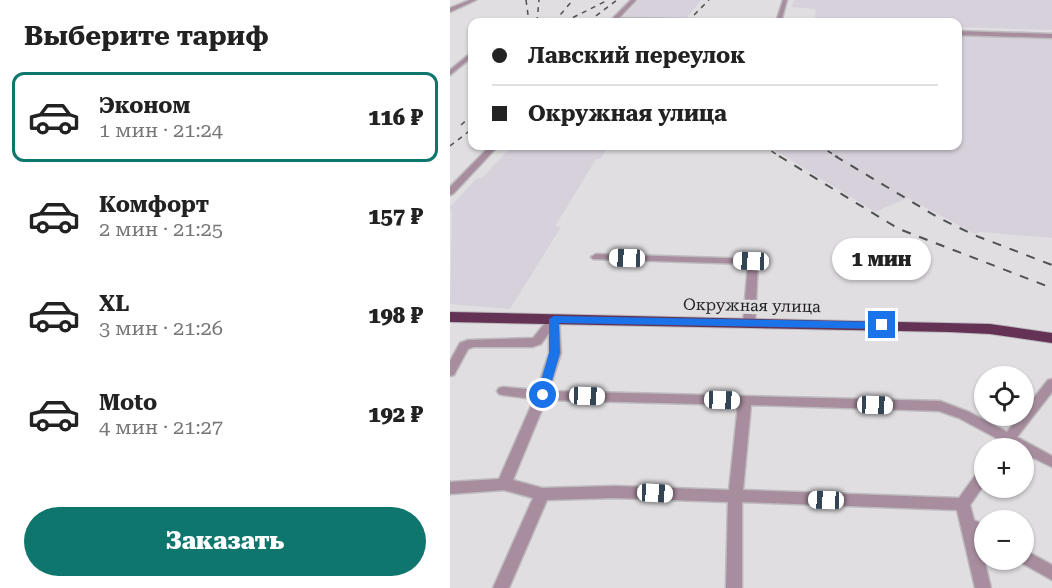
<!DOCTYPE html>
<html lang="ru">
<meta charset="utf-8">
<style>
body{margin:0;font-family:"Roboto Serif",serif;background:#f2f2f2;color:#222;height:100vh;display:flex;flex-direction:column;font-size:22px;white-space:nowrap}
*{box-sizing:border-box;margin:0}
p{font-size:20px;color:#767676}
.icon{flex:none;width:33px;height:33px;fill:none;stroke:currentColor;stroke-width:2;stroke-linecap:round;stroke-linejoin:round}
.map{position:relative;flex:1;overflow:hidden}
.sheet{display:flex;flex-direction:column;background:#fff;width:450px}
.sheet>*{flex:none}
.guide{position:absolute;left:18px;top:18px;width:494px;height:132px;border-radius:12px;box-shadow:0 2px 4px #0004;display:grid;align-content:center;height:132px;padding:0 24px;background:#fff}
.tools{position:absolute;left:524px;top:366px;display:grid;gap:12px}
.tools a{display:grid;place-items:center;width:60px;height:60px;border-radius:50%;background:#fff;box-shadow:0 2px 4px #0004;font-size:30px}
.end{position:absolute;width:27px;height:27px;margin:-14px;border:8px solid #1a73e8;background:#fff;box-shadow:0 0 0 3px #fff}
.from{border-radius:50%}
.bubble{position:absolute;height:42px;border-radius:21px;background:#fff;box-shadow:0 2px 4px #0004;font-size:20px;font-weight:800;line-height:42px;text-align:center}
.car{position:absolute;width:18px;height:36px;margin:-18px -9px;border-radius:8px;box-shadow:0 0 4px 2px #0007;background:linear-gradient(#fff 24%,#345 0 40%,#fff 0 76%,#345 0 86%,#fff 0)}
.guide b{display:flex;align-items:center;gap:21px;height:57px;font-size:22px}
.guide b+b{border-top:2px solid #e0e0e0}
.guide i{width:15px;height:15px;background:#222}
ul{padding:0;list-style:none}
li{display:flex;align-items:center;gap:18px;height:90px;margin:0 12px 9px;padding:0 12px;border:3px solid transparent;border-radius:12px}
li div{flex:1}
li b{display:block;font-size:22px}
li em{font-style:normal;font-weight:800}
li.selected{border-color:#0f766e}
li>.icon{width:54px;height:54px;stroke-width:1.5}
h2{padding:0 24px;font-size:27px;line-height:72px}
.action{display:flex;gap:12px;margin-top:auto;padding:12px 24px}
.action a{flex:1;height:69px;border-radius:36px;background:#0f766e;color:#fff;font-size:24px;font-weight:800;line-height:69px;text-align:center}
main{display:flex;flex:1;min-height:0}
.map>svg:first-child{display:block}
.built{fill:#d7d1db}
.lines{fill:none;stroke-linecap:round;stroke-linejoin:round}
.minor-casing{stroke:#bdbbbe;stroke-width:3}
.highway-casing{stroke:#bdbbbe;stroke-width:2}
.minor{fill:#a78d9e;fill-rule:evenodd}
.highway{fill:#643255;fill-rule:evenodd}
.rail-far1{stroke:#505051;stroke-width:1.5;stroke-dasharray:5 5;stroke-linecap:butt}
.rail{stroke:#505051;stroke-width:2;stroke-dasharray:9 9;stroke-linecap:butt}
.route{fill:#1a73e8}
.labels{text-anchor:middle;stroke-width:6;stroke-linejoin:round;paint-order:stroke}
.street-label{font-size:16px;fill:#1e1e1f;stroke:#e0dee1}
</style>
<main>
<section class="sheet">
<h2>Выберите тариф</h2>
<ul>
<li class="selected"><svg class="icon" aria-label="car" viewBox="0 0 24 24"><path d="M5 17H2v-5l4-1 3-4h7l3 4 3 1v5h-3M9 17h6M6 11h13"/><circle cx="7" cy="17" r="2"/><circle cx="17" cy="17" r="2"/></svg><div><b>Эконом</b><p>1 мин · 21:24</p></div><em>116 ₽</em></li>
<li><svg class="icon" aria-label="car" viewBox="0 0 24 24"><path d="M5 17H2v-5l4-1 3-4h7l3 4 3 1v5h-3M9 17h6M6 11h13"/><circle cx="7" cy="17" r="2"/><circle cx="17" cy="17" r="2"/></svg><div><b>Комфорт</b><p>2 мин · 21:25</p></div><em>157 ₽</em></li>
<li><svg class="icon" aria-label="car" viewBox="0 0 24 24"><path d="M5 17H2v-5l4-1 3-4h7l3 4 3 1v5h-3M9 17h6M6 11h13"/><circle cx="7" cy="17" r="2"/><circle cx="17" cy="17" r="2"/></svg><div><b>XL</b><p>3 мин · 21:26</p></div><em>198 ₽</em></li>
<li><svg class="icon" aria-label="car" viewBox="0 0 24 24"><path d="M5 17H2v-5l4-1 3-4h7l3 4 3 1v5h-3M9 17h6M6 11h13"/><circle cx="7" cy="17" r="2"/><circle cx="17" cy="17" r="2"/></svg><div><b>Moto</b><p>4 мин · 21:27</p></div><em>192 ₽</em></li>
</ul>
<div class="action"><a>Заказать</a></div>
</section>
<div class="map">
<svg width="602" height="588" viewBox="0 0 602 588">
<rect width="100%" height="100%" fill="#e0dee1"/>
<g class="built">
<path d="M189 0H251L236 19 174 16Z"/>
<path d="M344 0H602V30L507 27V22H364L366 9 341 7Z"/>
<path d="M507 34 602 37V238L531 232 525 234 458 198 425 212 318 146H507Z"/>
<path d="M62 146H158L150 159H146L112 215 105 226 111 227 60 309 0 304 2 213 0 207 27 178H32Z"/>
</g>
<g class="lines">
<g class="minor-casing">
<g id="minor">
<path d="M20 0H26L0 12V8Z"/>
<path d="M181 0H186L169 18 275 20 278 22 162 21V19Z"/>
<path d="M333 0H337L331 22H326Z"/>
<path d="M507 31 602 34V38L507 35Z"/>
<path d="M22 52V57L0 75V70Z"/>
<path d="M40 146H48L3 194 0 195V187Z"/>
<path d="M146 254 304 259 308 262 305 323 299 327 293 323 298 264 143 259 141 257Z"/>
<path d="M104 316 109 319 111 353 99 391 490 401 519 412 557 432 570 416H573V411L598 380 602 379V392L567 437 602 456V467L573 453V448H565L561 446 559 448H546L550 440 509 418 489 411 301 405 293 490 509 498 529 470 534 468V485L520 505 524 520 534 525V540L529 538 541 588H525L507 510 292 502V588H276L278 502 165 498 97 500 59 588H43L83 498 54 490 0 494V482L49 479 84 399 53 395 49 394 47 391 49 388 53 387 87 390 99 353V333L91 344 82 347H23L18 349 4 375 0 376V361L10 343 18 340 83 338 100 317ZM96 400 288 405 279 490 165 486 92 488 63 480Z"/>
<path d="M573 549 602 565V580L568 561 567 560H573Z"/>
</g>
</g>
<g class="highway-casing">
<path id="highway" d="M0 312 540 324 602 333V343L540 334 499 332 0 322Z"/>
</g>
<use href="#minor" class="minor"/>
<use href="#highway" class="highway"/>
<g class="rail-far1">
<path d="M76 0 79 22"/>
<path d="M87 22 89 0"/>
<path d="M104 22 123 0"/>
<path d="M114 22 158 0"/>
<path d="M138 22 167 0"/>
<path d="M237 22 259 0"/>
<path d="M11 125 22 115"/>
<path d="M0 146 22 129"/>
<path d="M313 146 331 157"/>
<path d="M369 146 388 157"/>
</g>
<g class="rail">
<path d="M329 156 449 229 602 288"/>
<path d="M385 156 489 218 524 235 602 265"/>
</g>
</g>
<path class="route" d="M104 316 432 322 437 325 432 329 109 323 110 353 98 395 93 399 87 395 99 353V319Z"/>
<g class="labels">
<g class="street-label">
<text transform="translate(302 305) rotate(1)" y="6">Окружная улица</text>
</g>
</g>
</svg>
<div class="tools">
<a><svg class="icon" aria-label="locate" viewBox="0 0 24 24"><circle cx="12" cy="12" r="6"/><path d="M12 2v4M12 18v4M2 12h4M18 12h4"/></svg></a>
<a>+</a>
<a>−</a>
</div>
<i class="end from" style="left:93px;top:395px"></i>
<i class="end" style="left:432px;top:325px"></i>
<div class="bubble" style="left:382px;top:238px;width:99px">1 мин</div>
<i class="car" style="left:177px;top:258px;rotate:272deg"></i>
<i class="car" style="left:301px;top:261px;rotate:272deg"></i>
<i class="car" style="left:137px;top:396px;rotate:92deg"></i>
<i class="car" style="left:272px;top:400px;rotate:92deg"></i>
<i class="car" style="left:425px;top:405px;rotate:92deg"></i>
<i class="car" style="left:205px;top:493px;rotate:93deg"></i>
<i class="car" style="left:376px;top:500px;rotate:272deg"></i>
<div class="guide">
<b><i class="from"></i>Лавский переулок</b>
<b><i></i>Окружная улица</b>
</div>
</div>
</main>
